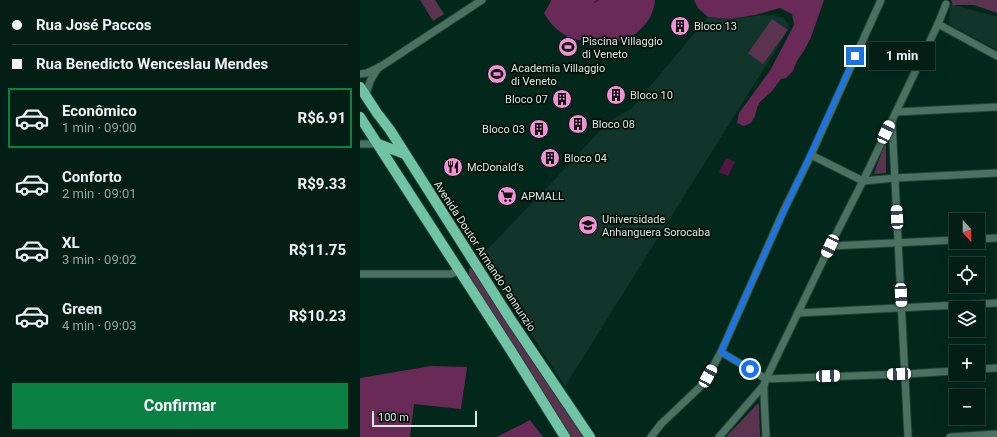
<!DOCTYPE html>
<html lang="pt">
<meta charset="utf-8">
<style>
body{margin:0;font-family:Roboto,sans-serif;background:#0c271e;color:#f1f3f6;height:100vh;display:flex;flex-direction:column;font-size:15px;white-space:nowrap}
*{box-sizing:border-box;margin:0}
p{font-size:13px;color:#96a2a0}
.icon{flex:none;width:22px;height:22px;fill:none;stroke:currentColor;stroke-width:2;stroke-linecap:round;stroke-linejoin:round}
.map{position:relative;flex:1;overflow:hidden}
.details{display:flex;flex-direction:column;background:#021e15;width:360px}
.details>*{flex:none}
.top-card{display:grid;align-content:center;height:88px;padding:0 12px;background:#021e15}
.needle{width:26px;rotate:159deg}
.tools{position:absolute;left:589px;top:213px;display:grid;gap:8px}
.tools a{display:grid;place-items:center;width:36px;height:36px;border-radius:0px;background:#021e15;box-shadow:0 4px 16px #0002,0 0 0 1px #233c34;font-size:20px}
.scale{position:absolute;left:12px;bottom:10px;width:105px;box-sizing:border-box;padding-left:4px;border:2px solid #d5e9e1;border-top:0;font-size:11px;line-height:14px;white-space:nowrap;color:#d5e9e1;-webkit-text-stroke:3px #020d08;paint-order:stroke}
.end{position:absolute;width:18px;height:18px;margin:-9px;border:5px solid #1a73e8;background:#fff;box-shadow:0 0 0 2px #fff}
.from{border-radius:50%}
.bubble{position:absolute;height:28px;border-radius:0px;background:#021e15;box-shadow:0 4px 16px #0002,0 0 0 1px #233c34;font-size:13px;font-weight:700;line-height:28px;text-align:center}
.car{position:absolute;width:12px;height:24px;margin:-12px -6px;border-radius:5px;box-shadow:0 0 3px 1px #0007;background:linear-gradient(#fff 24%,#345 0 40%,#fff 0 76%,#345 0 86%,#fff 0)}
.top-card b{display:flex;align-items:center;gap:14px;height:38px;font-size:15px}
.top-card b+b{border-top:1px solid #233c34}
.top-card i{width:10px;height:10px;background:#f1f3f6}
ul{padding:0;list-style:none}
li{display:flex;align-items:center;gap:12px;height:60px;margin:0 8px 6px;padding:0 4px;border:2px solid transparent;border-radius:0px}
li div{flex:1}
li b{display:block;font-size:15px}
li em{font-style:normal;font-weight:700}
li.current{border-color:#0b8043}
li>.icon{width:36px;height:36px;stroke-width:1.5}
.button{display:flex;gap:8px;margin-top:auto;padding:8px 12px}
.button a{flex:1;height:46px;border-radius:0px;background:#0b8043;color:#fff;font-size:16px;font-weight:700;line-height:46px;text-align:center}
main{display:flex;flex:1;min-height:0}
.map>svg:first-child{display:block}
.built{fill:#11352a}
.green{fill:#5a334e}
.forest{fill:#6a2a58}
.water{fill:#541644}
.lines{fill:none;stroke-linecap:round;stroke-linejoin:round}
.stream{stroke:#541644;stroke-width:2}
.street-casing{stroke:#204338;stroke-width:9}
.primary-casing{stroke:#204338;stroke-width:12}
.street{stroke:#4b7162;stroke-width:7}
.primary{stroke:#71c3a5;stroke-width:10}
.route{stroke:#1a73e8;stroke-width:5}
.labels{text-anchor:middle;stroke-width:3.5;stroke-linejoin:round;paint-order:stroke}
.poi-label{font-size:11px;fill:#d5e9e1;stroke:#020d08;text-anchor:start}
.street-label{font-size:11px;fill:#d5e9e1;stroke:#020d08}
</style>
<main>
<section class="details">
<div class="top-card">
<b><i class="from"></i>Rua José Paccos</b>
<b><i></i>Rua Benedicto Wenceslau Mendes</b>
</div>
<ul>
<li class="current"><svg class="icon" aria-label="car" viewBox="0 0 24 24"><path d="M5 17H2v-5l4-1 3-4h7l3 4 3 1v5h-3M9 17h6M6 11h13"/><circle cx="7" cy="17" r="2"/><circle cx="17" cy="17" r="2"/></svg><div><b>Econômico</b><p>1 min · 09:00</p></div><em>R$6.91</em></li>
<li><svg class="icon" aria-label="car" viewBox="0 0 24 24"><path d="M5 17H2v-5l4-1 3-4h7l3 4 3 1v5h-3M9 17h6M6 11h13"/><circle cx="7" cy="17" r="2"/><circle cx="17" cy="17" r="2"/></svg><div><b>Conforto</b><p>2 min · 09:01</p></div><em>R$9.33</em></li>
<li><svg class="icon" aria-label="car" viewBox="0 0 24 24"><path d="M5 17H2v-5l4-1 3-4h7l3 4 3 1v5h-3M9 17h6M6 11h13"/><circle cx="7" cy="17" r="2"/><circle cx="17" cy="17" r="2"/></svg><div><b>XL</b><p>3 min · 09:02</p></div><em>R$11.75</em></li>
<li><svg class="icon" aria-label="car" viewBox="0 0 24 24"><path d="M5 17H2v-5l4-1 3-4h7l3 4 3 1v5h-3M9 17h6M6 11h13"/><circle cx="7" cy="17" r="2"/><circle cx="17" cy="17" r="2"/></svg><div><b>Green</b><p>4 min · 09:03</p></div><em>R$10.23</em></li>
</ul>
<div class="button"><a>Confirmar</a></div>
</section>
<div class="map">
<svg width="637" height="437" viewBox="0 0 637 437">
<rect width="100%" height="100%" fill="#02281c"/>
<g class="built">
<path d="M591 4 637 17V50L589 24V18Z"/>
<path d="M413 15 424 18 430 27 205 386 120 257 198 176 247 123 272 108 348 17 370 19 395 16Z"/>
</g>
<g class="green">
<path d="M60 0H75L84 14 73 21Z"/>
<path d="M591 0H637V13L614 5H594L593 6Z"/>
<path d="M412 19 428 30 403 64 388 53Z"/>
<path d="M526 139V173L514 174Z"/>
<path d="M113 267 224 437H210L109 275V269Z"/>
<path d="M398 403 399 405 400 437H366Z"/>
</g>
<g class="forest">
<path d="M191 0H295C295 5 293 10 291 15 285 28 270 40 256 43 244 47 231 44 219 40 214 39 207 37 202 33 194 28 189 21 184 13L190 3Z"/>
<path d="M334 0H464L451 37 445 49 437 61 433 71 426 78 421 79 412 91 400 102 397 108 395 116 391 123 384 126 377 123 379 113 411 69 434 25 432 14 420 8 395 15 370 19 348 17 338 8Z"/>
<path d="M71 366 107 367 101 409 54 404 50 437H0V378Z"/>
<path d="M170 420 183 437H137Z"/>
</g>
<path class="water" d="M366 158 375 162 368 176 359 172Z"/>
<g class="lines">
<path class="stream" d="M235 2 238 0"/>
<g class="street-casing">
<g id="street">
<path d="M578 24 637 56"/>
<path d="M0 74 7 73 20 67 122 0"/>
<path d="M6 97C7 85 12 77 19 67"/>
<path d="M536 112 637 107"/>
<path d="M532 122 548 437"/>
<path d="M0 144H18"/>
<path d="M451 155 503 181 535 178 637 173"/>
<path d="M618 239 637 238"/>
<path d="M470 246 596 240"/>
<path d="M0 274H91L99 270"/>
<path d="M438 313 637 303"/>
<path d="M361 352 406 379 545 374 596 371"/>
<path d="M618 369 637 368"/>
<path d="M404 385V395L406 437"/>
<path d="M291 437 301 424 340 387 348 376 361 352 424 210 451 155 521 0"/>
<path d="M359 437 404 385 406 379 470 246 503 181 578 24 586 4"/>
<path d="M590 437 637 434"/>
</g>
</g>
<g class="primary-casing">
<g id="primary">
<path d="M0 87 17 113 30 130 149 317 230 437"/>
<path d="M0 117 150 349 205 437"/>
<path d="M18 144 45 154"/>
</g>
</g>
<use href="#street" class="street"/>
<use href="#primary" class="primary"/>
</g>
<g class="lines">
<path class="route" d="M390 369 361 352C403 253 451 155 495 56"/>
</g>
<defs>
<g id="building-disc" transform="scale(1)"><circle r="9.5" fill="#f391d5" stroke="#020d08"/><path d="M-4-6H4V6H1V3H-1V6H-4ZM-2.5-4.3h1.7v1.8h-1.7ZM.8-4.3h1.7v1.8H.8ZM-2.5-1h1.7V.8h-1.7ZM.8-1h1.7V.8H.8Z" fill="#111"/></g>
<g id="stadium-disc" transform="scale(1)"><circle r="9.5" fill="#f391d5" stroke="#020d08"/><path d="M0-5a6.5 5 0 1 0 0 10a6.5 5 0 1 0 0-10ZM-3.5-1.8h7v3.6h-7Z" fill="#111"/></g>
<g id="restaurant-disc" transform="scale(1)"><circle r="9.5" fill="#f391d5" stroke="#020d08"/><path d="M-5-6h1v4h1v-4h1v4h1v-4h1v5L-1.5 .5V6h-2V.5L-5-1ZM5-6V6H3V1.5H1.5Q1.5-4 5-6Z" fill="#111"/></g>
<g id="supermarket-disc" transform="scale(1)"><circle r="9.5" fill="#f391d5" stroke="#020d08"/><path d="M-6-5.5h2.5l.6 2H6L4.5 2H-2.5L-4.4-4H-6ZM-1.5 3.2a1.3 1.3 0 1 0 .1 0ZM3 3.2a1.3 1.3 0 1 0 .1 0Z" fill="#111"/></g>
<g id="university-disc" transform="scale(1)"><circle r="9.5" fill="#f391d5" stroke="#020d08"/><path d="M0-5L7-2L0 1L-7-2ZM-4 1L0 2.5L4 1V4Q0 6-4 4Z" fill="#111"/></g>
</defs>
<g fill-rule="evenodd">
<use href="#building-disc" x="320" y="26"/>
<use href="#stadium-disc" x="208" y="47"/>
<use href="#stadium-disc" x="137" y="74"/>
<use href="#building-disc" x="256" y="95"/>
<use href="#building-disc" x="202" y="99"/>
<use href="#building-disc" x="218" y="124"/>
<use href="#building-disc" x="179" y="129"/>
<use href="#building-disc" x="190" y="158"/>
<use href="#restaurant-disc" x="93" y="167"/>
<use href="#supermarket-disc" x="147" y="196"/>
<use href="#university-disc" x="228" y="225"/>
</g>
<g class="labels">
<g class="poi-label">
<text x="334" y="30">Bloco 13</text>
<text x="222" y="45">Piscina Villaggio<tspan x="222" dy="13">di Veneto</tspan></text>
<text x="151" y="72">Academia Villaggio<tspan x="151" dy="13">di Veneto</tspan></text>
<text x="270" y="99">Bloco 10</text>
<text x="188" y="103" text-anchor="end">Bloco 07</text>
<text x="232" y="128">Bloco 08</text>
<text x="165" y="133" text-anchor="end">Bloco 03</text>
<text x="204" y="162">Bloco 04</text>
<text x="107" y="171">McDonald's</text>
<text x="161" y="200">APMALL</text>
<text x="242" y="223">Universidade<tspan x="242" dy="13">Anhanguera Sorocaba</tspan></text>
</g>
<g class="street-label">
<text transform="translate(125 256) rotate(57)" y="4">Avenida Doutor Armando Pannunzio</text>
</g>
</g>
</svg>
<div class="tools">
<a><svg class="needle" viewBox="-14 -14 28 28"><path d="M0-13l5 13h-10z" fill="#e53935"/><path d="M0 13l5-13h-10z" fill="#96a2a0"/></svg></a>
<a><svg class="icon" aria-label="locate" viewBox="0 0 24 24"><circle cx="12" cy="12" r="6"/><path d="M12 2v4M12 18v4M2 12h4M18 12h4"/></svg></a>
<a><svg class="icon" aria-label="layers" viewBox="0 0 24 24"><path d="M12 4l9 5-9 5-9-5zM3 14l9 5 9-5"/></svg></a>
<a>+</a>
<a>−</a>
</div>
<div class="scale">100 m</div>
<i class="end from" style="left:390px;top:369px"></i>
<i class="end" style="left:495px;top:56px"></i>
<div class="bubble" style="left:509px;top:42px;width:66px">1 min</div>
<i class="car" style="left:526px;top:132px;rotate:25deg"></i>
<i class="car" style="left:537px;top:217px;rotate:357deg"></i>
<i class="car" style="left:470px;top:246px;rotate:205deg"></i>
<i class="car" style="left:541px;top:295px;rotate:177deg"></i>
<i class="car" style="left:539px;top:374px;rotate:268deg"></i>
<i class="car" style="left:348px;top:376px;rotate:29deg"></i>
<i class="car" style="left:468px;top:376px;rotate:88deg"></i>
</div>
</main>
